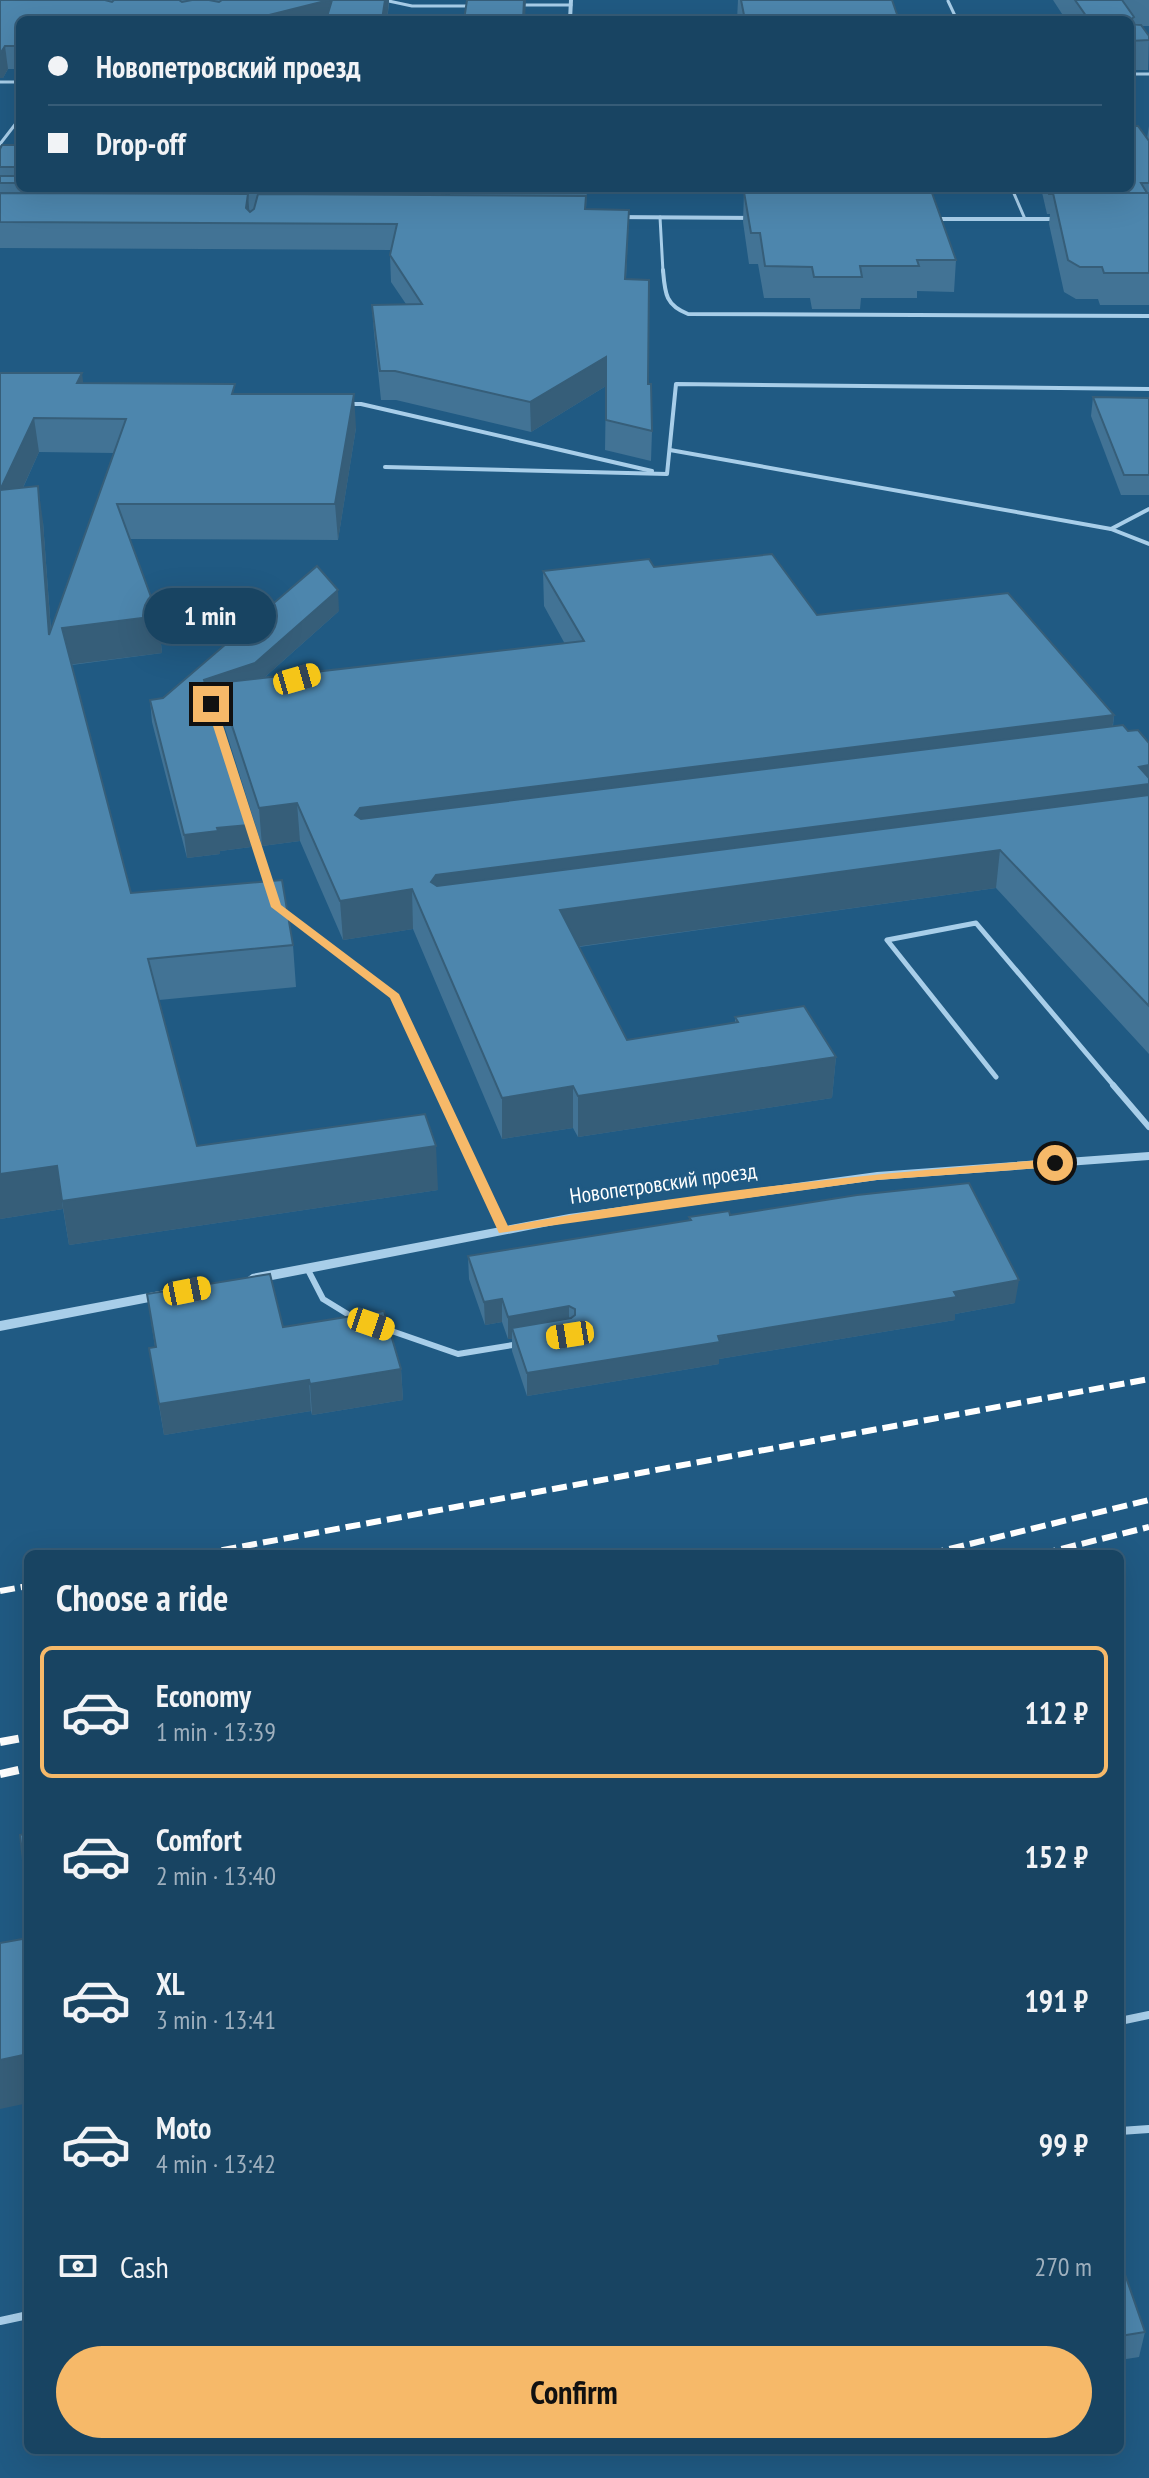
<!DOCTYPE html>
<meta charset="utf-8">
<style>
body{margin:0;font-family:"PT Sans Narrow",sans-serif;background:#214b68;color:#f1f3f6;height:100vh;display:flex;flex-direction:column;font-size:30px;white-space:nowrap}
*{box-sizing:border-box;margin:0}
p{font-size:26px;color:#9fb0be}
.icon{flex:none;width:44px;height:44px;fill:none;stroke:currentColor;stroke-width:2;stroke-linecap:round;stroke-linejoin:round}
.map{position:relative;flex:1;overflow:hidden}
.details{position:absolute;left:24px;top:1550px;width:1100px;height:904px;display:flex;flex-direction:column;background:#184462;border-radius:12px;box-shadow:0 8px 32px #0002,0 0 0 2px #365c77}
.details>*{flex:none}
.banner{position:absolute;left:16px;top:16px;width:1118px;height:176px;border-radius:12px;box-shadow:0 8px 32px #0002,0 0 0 2px #365c77;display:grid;align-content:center;height:176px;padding:0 32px;background:#184462}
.end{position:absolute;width:36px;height:36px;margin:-18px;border:10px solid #f6b969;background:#111;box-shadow:0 0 0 4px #111}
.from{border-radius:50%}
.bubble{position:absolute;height:56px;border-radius:28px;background:#184462;box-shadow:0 8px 32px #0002,0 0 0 2px #365c77;font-size:26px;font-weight:700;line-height:56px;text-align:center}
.car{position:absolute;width:24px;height:48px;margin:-24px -12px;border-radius:10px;box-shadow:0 0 6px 2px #0007;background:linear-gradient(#f5c518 24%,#345 0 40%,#f5c518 0 76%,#345 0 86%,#f5c518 0)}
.banner b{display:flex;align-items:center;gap:28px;height:76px;font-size:30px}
.banner b+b{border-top:2px solid #365c77}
.banner i{width:20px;height:20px;background:#f1f3f6}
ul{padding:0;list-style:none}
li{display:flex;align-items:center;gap:24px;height:132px;margin:0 16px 12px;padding:0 16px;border:4px solid transparent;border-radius:12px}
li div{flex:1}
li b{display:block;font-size:30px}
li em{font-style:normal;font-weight:700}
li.active{border-color:#f6b969}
li>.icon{width:72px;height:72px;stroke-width:1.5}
h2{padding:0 32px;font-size:36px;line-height:96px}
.pay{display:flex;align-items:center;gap:20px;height:88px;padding:0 32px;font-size:30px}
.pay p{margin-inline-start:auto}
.action{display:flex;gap:16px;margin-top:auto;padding:16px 32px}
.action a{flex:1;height:92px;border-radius:48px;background:#f6b969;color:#111;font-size:32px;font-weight:700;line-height:92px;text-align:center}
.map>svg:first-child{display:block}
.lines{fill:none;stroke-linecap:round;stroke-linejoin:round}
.service-far4{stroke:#a8cee9;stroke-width:3}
.service-far3{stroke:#a8cee9;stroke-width:4}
.service-far2{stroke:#a8cee9;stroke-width:5}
.service-far1{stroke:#a8cee9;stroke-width:6}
.service{stroke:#a8cee9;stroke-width:8}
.minor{stroke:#a8cee9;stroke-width:4}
.tertiary{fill:#a8cee9;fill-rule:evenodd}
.rail-far1{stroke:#fff;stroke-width:6;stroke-dasharray:15 6;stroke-linecap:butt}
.rail{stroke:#fff;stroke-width:8;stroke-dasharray:19 8;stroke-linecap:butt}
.wall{fill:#427395;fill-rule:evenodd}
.shaded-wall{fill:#365e79}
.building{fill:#4d86ad;stroke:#365e79;stroke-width:2;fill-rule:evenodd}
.route{fill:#f6b969}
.labels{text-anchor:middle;stroke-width:7;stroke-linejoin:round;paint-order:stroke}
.street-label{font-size:22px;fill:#fff;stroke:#205a83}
</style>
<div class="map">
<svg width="1149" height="2478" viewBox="0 0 1149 2478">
<rect width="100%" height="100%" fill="#205a83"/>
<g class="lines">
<g class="service-far4">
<path d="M384 0 412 6H472"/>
<path d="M948 1 957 20"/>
<path d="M519 5H571"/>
<path d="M1130 74H1149"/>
<path d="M0 82H20"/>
<path d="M0 144 17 122"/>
<path d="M726 188 1012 190"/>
<path d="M1012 189 1025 219"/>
<path d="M660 217 663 272"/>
</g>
<g class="service-far3">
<path d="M663 270C665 293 665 305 688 314L1149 316"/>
<path d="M347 404H361L652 471"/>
<path d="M670 450 1111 529"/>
<path d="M385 467 667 474 676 384 1149 389"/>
<path d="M1149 509 1111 529 1149 544"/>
</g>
<g class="service-far2">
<path d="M227 699 211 704 270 887"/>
<path d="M282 911 395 996 437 1087"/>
<path d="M996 1077 887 940 976 923 1115 1087"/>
</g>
<g class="service-far1">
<path d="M436 1085 503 1231"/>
<path d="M1113 1085 1149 1127"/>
<path d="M307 1268 323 1299 354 1318"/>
<path d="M383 1328 458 1354 519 1344"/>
</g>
<g class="service">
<path d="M1120 2021 1149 2015"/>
<path d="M1120 2131 1149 2129"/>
<path d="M0 2321 28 2315"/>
</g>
<path class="minor" d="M570 20 571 0"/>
<g class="tertiary">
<path d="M612 215 760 216 764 218 760 220 609 219Z"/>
<path d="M924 217H1068L1072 219 1068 221H921L920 219Z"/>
<path d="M1149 1152V1160L877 1180 569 1222 252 1284 245 1279 252 1274 569 1214 877 1172Z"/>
<path d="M165 1290 170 1292 172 1295 170 1298 0 1331V1321Z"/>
</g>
<g class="rail-far1">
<path d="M201 1554 1149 1379"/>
<path d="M929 1554 1149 1500"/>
<path d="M1041 1554 1149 1527"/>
<path d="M0 1591 28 1586"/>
</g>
<g class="rail">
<path d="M0 1742 28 1737"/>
<path d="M0 1774 28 1768"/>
</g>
</g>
<g class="wall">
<path d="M0 0H389V4L387 20H20V69H8L3 78H0Z"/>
<path d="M738 0H892L899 20H737Z"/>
<path d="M1053 0H1149V26H1141L1149 36 1148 70H1130V20H1066Z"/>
<path d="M1149 126V305H1100L1098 299H1076L1064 292 1049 224 1050 214H1047L1041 188H1130L1147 138Z"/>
<path d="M20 145V188H446L444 195H450V188H587L586 209 629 210 626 279 648 384 652 431 651 461 605 450 606 386 531 432 396 400H381L374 333 372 305 406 304 391 282 390 255 391 250 0 248V149Z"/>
<path d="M744 192 956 260 954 292 917 291V298H861L860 309H812L810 298H764L758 264H749L743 222Z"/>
<path d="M0 373 83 383 236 394 356 428 338 540 130 539 158 616 162 653 72 665 131 893 293 945 296 987 159 1000 197 1146 438 1190 69 1245 63 1209 0 1219ZM39 452 114 453 51 630 43 522 23 488Z"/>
<path d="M1093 397 1149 398V495H1121L1091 416Z"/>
<path d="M654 567 817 615 1114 715 1113 726 1128 731 1149 743V1054L996 888 579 947 627 1040 735 1023V1017L836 1057 832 1098 578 1137 573 1128 502 1139 413 929 343 940 300 841 262 846 222 719 220 697 210 701 249 825 251 847 220 851V854L187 858 152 722 150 700 163 698 339 611 265 677 565 644 544 606 543 571Z"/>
<path d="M730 1215 1015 1303 955 1314V1320L719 1359V1364L527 1396 512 1351V1339H508L502 1322 485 1325 469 1279 468 1256 689 1221V1217Z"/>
<path d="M147 1294 283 1327 401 1369 403 1400 312 1415 311 1411 164 1435 149 1348 155 1347Z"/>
<path d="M1120 2260 1145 2332 1139 2357 1120 2360Z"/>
</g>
<g class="shaded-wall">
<path d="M329 0H333L334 20H249Z"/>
<path d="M385 0H389L387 20H382Z"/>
<path d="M524 0H526L525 20H523Z"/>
<path d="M5 46 8 69 3 78H0V54Z"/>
<path d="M441 188H446L441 211Z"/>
<path d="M248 194 250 220 246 208Z"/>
<path d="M606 357V386L531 432 530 402Z"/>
<path d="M82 373 86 406 77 383Z"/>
<path d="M354 394 356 428 338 540 335 504Z"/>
<path d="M34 418 39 452 6 525 0 490Z"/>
<path d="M38 486 43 522 54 673 49 635Z"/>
<path d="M338 590 339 611 257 684 218 683 220 697 206 702 204 680Z"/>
<path d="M158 616 162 653 67 665 62 628Z"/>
<path d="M1114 715 1109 752 358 853 355 815 360 808Z"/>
<path d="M1149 765V812L437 915 431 882 436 875Z"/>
<path d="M297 803 300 841 262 846 259 808Z"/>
<path d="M249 825 251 847 220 851V854L187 858 184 835 217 828Z"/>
<path d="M1000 850 996 888 560 949V910Z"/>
<path d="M412 889 413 929 343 940 340 901Z"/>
<path d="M836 1057 832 1098 578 1137V1096Z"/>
<path d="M573 1086V1128L502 1139V1098Z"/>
<path d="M436 1146 438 1190 69 1245 62 1201Z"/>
<path d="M57 1166 63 1209 0 1219V1174Z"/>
<path d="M1019 1280 1015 1303 955 1314V1320L719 1359V1364L527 1396V1373Z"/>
<path d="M502 1299V1322L485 1325 484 1302Z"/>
<path d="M569 1306V1329L512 1328V1339H508V1317Z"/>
<path d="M401 1369 403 1400 312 1415 310 1384Z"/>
<path d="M309 1380 311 1411 164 1435 159 1404Z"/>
<path d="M28 2054V2103L0 2109V2060Z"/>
</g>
<g class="building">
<path d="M0 0H105L112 2 114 0H179L182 2 192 0H209L219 2 222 0H329L249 20H20V46H5L0 54Z"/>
<path d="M332 0H385L382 20H326Z"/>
<path d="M467 0H524L523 20H464Z"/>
<path d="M741 0H892L899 20H745Z"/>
<path d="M1075 0H1122L1134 17 1130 20H1089Z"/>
<path d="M1130 23V24L1141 25 1149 36V40L1130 41Z"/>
<path d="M1130 126H1138L1149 141V183H1141L1147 193 1049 194 1048 188H1130Z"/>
<path d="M2 145H20V167H0V149Z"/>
<rect x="0" y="176" width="20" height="7"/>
<path d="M744 192 932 193 956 260H917L919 266H860L862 277H814L812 267 765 266 760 233H751Z"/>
<path d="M0 193 248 194 246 208 250 212 254 209 258 194 586 196 585 209 629 210 625 279 649 280 648 384H651L652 431 606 420V357L530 402 395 371H380L372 305 422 304 390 255 397 224 0 222Z"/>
<path d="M1053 193H1149V273H1104L1102 267H1080L1068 260Z"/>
<path d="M0 373H82L77 383 235 384 232 394H354L335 504H117L158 616 62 628 131 893 282 880 293 945 148 959 197 1146 425 1114 436 1146 62 1201 57 1166 0 1174ZM34 418 126 419 49 635 38 486 0 490Z"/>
<path d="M1093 397 1149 398V475H1124Z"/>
<path d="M772 554 817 615 1008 593 1114 715 360 808 355 815 361 819 1123 725 1128 731 1138 730 1149 743V765L1139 767 1149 778V784L436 875 431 882 437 886 1149 795V1006L1000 850 560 910 627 1040 738 1022 735 1017 804 1006 836 1057 578 1096 573 1086 502 1098 412 889 340 901 297 803 259 808 218 683 584 641 543 571 649 559 654 567Z"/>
<path d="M317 566 338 590 255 663 204 680 249 825 217 828 218 831 184 835 150 700 163 698Z"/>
<path d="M969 1183 1019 1280 954 1292 957 1297 718 1336 720 1342 527 1373 512 1328 571 1318 575 1315V1309L569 1306 508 1317 502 1299 484 1302 468 1256 691 1220 689 1217 729 1211 730 1215 857 1195Z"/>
<path d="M270 1274 283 1327 384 1311 401 1369 310 1384 309 1380 159 1404 149 1348 156 1347 147 1294Z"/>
<path d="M28 1833V1877H25L20 1835Z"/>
<path d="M28 1938V2054L0 2060V1943Z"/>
<path d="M1120 2260 1145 2332 1120 2336Z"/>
</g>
<path class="route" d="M211 701 216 704 281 905 399 994 508 1226C688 1192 872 1173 1055 1159L1061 1163 1055 1167 877 1180 499 1233 390 998 271 907 206 704Z"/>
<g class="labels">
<g class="street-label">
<text transform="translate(663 1183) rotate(-8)" y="8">Новопетровский проезд</text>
</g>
</g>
</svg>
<i class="end from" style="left:1055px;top:1163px"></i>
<i class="end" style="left:211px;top:704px"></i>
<div class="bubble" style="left:144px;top:588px;width:132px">1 min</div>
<i class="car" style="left:297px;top:679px;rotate:74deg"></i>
<i class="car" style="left:187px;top:1291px;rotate:79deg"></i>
<i class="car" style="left:371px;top:1324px;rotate:109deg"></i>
<i class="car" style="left:570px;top:1335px;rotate:261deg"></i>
<div class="banner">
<b><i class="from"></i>Новопетровский проезд</b>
<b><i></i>Drop-off</b>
</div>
<section class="details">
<h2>Choose a ride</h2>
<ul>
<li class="active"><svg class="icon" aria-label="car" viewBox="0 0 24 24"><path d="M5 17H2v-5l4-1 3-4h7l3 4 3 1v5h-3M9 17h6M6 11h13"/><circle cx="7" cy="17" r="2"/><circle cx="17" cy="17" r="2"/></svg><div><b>Economy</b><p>1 min · 13:39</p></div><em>112 ₽</em></li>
<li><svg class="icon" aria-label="car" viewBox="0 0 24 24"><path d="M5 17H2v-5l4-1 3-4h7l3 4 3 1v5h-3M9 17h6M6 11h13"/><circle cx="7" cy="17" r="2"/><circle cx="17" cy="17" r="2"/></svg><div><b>Comfort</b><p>2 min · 13:40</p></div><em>152 ₽</em></li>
<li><svg class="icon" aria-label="car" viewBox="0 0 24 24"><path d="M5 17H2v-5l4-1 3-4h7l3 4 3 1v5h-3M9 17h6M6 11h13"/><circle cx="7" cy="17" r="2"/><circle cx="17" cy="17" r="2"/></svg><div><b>XL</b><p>3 min · 13:41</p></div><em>191 ₽</em></li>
<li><svg class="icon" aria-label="car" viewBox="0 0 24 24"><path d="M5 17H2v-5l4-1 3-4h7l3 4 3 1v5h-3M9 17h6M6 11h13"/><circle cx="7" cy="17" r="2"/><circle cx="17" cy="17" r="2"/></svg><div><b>Moto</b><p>4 min · 13:42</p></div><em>99 ₽</em></li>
</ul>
<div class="pay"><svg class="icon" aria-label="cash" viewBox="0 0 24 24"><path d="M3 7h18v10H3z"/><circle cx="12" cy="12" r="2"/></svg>Cash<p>270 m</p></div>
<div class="action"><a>Confirm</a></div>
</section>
</div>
